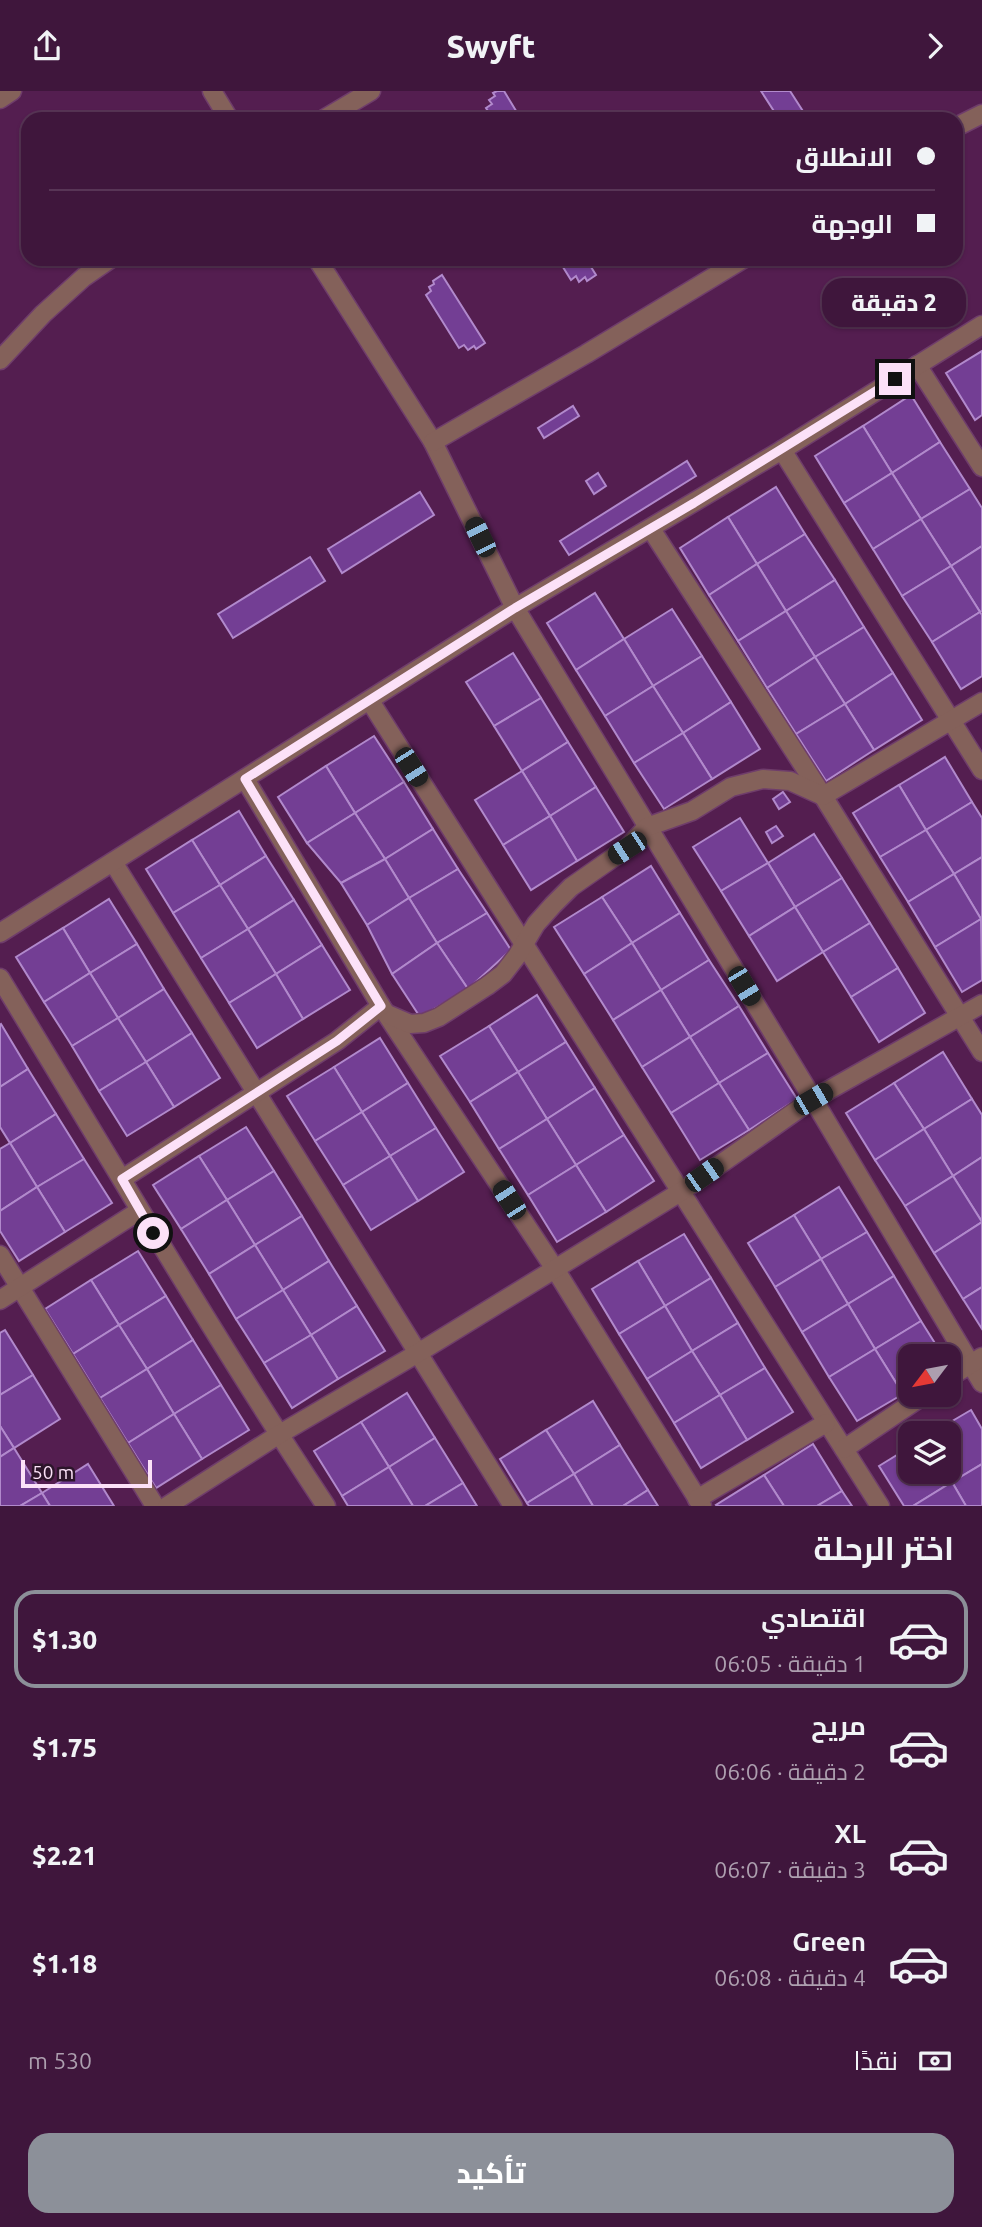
<!DOCTYPE html>
<html lang="ar">
<meta charset="utf-8">
<style>
body{margin:0;font-family:Ubuntu,Cairo,sans-serif;background:#461f43;color:#f1f3f6;direction:rtl;height:100vh;display:flex;flex-direction:column;font-size:26px;white-space:nowrap}
*{box-sizing:border-box;margin:0}
p{font-size:23px;color:#ad9faf}
.icon{flex:none;width:38px;height:38px;fill:none;stroke:currentColor;stroke-width:2;stroke-linecap:round;stroke-linejoin:round}
.map{position:relative;height:1415px;overflow:hidden;direction:ltr}
.side{display:flex;flex-direction:column;background:#3f163c;flex:1}
.side>*{flex:none}
.guide{position:absolute;left:21px;top:21px;width:942px;height:154px;border-radius:21px;box-shadow:0 2px 5px #0004,0 0 0 2px #583556;direction:rtl;display:grid;align-content:center;height:154px;padding:0 28px;background:#3f163c}
.needle{width:46px;rotate:238deg}
.buttons{position:absolute;left:898px;top:1253px;display:grid;gap:14px}
.buttons a{display:grid;place-items:center;width:63px;height:63px;border-radius:14px;background:#3f163c;box-shadow:0 2px 5px #0004,0 0 0 2px #583556;font-size:35px}
.scale{position:absolute;left:21px;bottom:18px;width:131px;box-sizing:border-box;padding-left:7px;border:4px solid #fce1f8;border-top:0;font-size:19px;line-height:24px;white-space:nowrap;color:#fce1f8;-webkit-text-stroke:5px #2c152a;paint-order:stroke}
.end{position:absolute;width:32px;height:32px;margin:-16px;border:9px solid #fce1f8;background:#111;box-shadow:0 0 0 4px #111}
.from{border-radius:50%}
.bubble{position:absolute;height:49px;border-radius:21px;background:#3f163c;box-shadow:0 2px 5px #0004,0 0 0 2px #583556;font-size:23px;font-weight:800;line-height:49px;text-align:center;direction:rtl}
.car{position:absolute;width:21px;height:42px;margin:-21px -10px;border-radius:9px;box-shadow:0 0 5px 2px #0007;background:linear-gradient(#222 24%,#8ab4d8 0 40%,#222 0 76%,#8ab4d8 0 86%,#222 0)}
.guide b{display:flex;align-items:center;gap:24px;height:66px;font-size:26px}
.guide b+b{border-top:2px solid #583556}
.guide i{width:18px;height:18px;background:#f1f3f6}
ul{padding:0;list-style:none}
li{display:flex;align-items:center;gap:21px;height:98px;margin:0 14px 10px;padding:0 14px;border:4px solid transparent;border-radius:21px}
li div{flex:1}
li b{display:block;font-size:26px}
li em{font-style:normal;font-weight:800}
li.on{border-color:#8c9099}
li>.icon{width:63px;height:63px;stroke-width:1.5}
h2{padding:0 28px;font-size:32px;line-height:84px}
.pay{display:flex;align-items:center;gap:18px;height:77px;padding:0 28px;font-size:26px}
.pay p{margin-inline-start:auto}
.button{display:flex;gap:14px;margin-top:auto;padding:14px 28px}
.button a{flex:1;height:80px;border-radius:21px;background:#8c9099;color:#fff;font-size:28px;font-weight:800;line-height:80px;text-align:center}
header{display:flex;justify-content:space-between;align-items:center;height:91px;padding:0 28px;background:#3f163c;font-size:32px;font-weight:800}
.map>svg:first-child{display:block}
.building{fill:#733e94;stroke:#b189cc;stroke-width:2}
.lines{fill:none;stroke-linecap:round;stroke-linejoin:round}
.minor-casing{stroke:#6f3d6b;stroke-width:21}
.minor{stroke:#84615a;stroke-width:18}
.route{stroke:#fce1f8;stroke-width:9}
</style>
<header><svg class="icon" aria-label="forward" viewBox="0 0 24 24"><path d="M9 5l7 7-7 7"/></svg>Swyft<svg class="icon" aria-label="share" viewBox="0 0 24 24"><path d="M12 15V3M7 8l5-5 5 5M5 13v7h14v-7"/></svg></header>
<div class="map">
<svg width="982" height="1415" viewBox="0 0 982 1415">
<rect width="100%" height="100%" fill="#541e50"/>
<g class="building">
<path d="M497 0H504L521 28H493L486 17 492 13 489 9 495 5 493 2Z"/>
<path d="M761 0H790L808 28H779Z"/>
<path d="M558 168H586L596 184 587 190 585 186 579 191 576 185 571 189Z"/>
<path d="M442 184 485 252 476 258 474 255 468 259 464 254 459 257 426 204 431 200 429 196 434 193 433 190Z"/>
<path d="M982 260V324L975 329 946 282Z"/>
<path d="M911 304 940 351 892 382 863 335Z"/>
<path d="M573 315 579 325 544 347 538 337Z"/>
<path d="M863 335 892 382 844 412 815 365Z"/>
<path d="M940 351 970 398 921 428 892 382Z"/>
<path d="M687 370 696 385 569 464 560 450Z"/>
<path d="M598 382 606 395 594 403 586 390Z"/>
<path d="M892 382 921 428 873 458 844 412Z"/>
<path d="M776 396 805 443 757 473 728 426Z"/>
<path d="M970 398 982 417V455L951 475 921 428Z"/>
<path d="M420 401 434 424 342 482 328 458Z"/>
<path d="M728 426 757 473 709 504 680 457Z"/>
<path d="M921 428 951 475 902 505 873 458Z"/>
<path d="M805 443 835 489 786 520 757 473Z"/>
<path d="M982 455V520L980 521 951 475Z"/>
<path d="M310 466 325 490 233 547 218 523Z"/>
<path d="M757 473 786 520 738 550 709 504Z"/>
<path d="M951 475 980 521 932 551 902 505Z"/>
<path d="M835 489 864 536 815 566 786 520Z"/>
<path d="M595 502 624 548 576 579 547 532Z"/>
<path d="M672 518 702 565 653 595 624 548Z"/>
<path d="M786 520 815 566 767 597 738 550Z"/>
<path d="M980 521 982 524V585L961 598 932 551Z"/>
<path d="M864 536 893 582 845 613 815 566Z"/>
<path d="M624 548 653 595 605 625 576 579Z"/>
<path d="M513 562 541 607 494 635 466 591Z"/>
<path d="M702 565 731 611 683 642 653 595Z"/>
<path d="M815 566 845 613 796 643 767 597Z"/>
<path d="M893 582 922 629 874 659 845 613Z"/>
<path d="M653 595 683 642 634 672 605 625Z"/>
<path d="M541 607 568 651 522 680 494 635Z"/>
<path d="M731 611 760 658 712 688 683 642Z"/>
<path d="M845 613 874 659 826 690 796 643Z"/>
<path d="M683 642 712 688 664 718 634 672Z"/>
<path d="M374 645 404 691 355 722 326 675Z"/>
<path d="M568 651 596 696 550 725 522 680Z"/>
<path d="M945 666 972 711 926 739 899 694Z"/>
<path d="M326 675 355 722 307 752 278 706Z"/>
<path d="M522 680 550 725 503 754 475 709Z"/>
<path d="M404 691 433 738 385 768 355 722Z"/>
<path d="M899 694 926 739 880 766 853 722Z"/>
<path d="M596 696 624 741 577 770 550 725Z"/>
<path d="M783 701 790 711 779 718 773 708Z"/>
<path d="M972 711 982 727V766L954 783 926 739Z"/>
<path d="M239 720 266 765 220 794 192 749Z"/>
<path d="M355 722 385 768 341 792 307 752Z"/>
<path d="M550 725 577 770 531 799 503 754Z"/>
<path d="M740 727 768 772 721 800 693 756Z"/>
<path d="M776 735 783 745 772 752 766 741Z"/>
<path d="M433 738 458 778 409 807 385 768Z"/>
<path d="M926 739 954 783 908 811 880 766Z"/>
<path d="M814 743 842 787 795 816 768 772Z"/>
<path d="M192 749 220 794 173 822 146 778Z"/>
<path d="M266 765 294 809 248 838 220 794Z"/>
<path d="M982 766V827L981 828 954 783Z"/>
<path d="M385 768 409 807 367 834 341 792Z"/>
<path d="M768 772 795 816 749 845 721 800Z"/>
<path d="M651 775 680 822 632 852 602 806Z"/>
<path d="M458 778 487 822 437 852 409 807Z"/>
<path d="M954 783 981 828 935 856 908 811Z"/>
<path d="M842 787 870 832 823 861 795 816Z"/>
<path d="M220 794 248 838 201 867 173 822Z"/>
<path d="M602 806 632 852 584 883 554 836Z"/>
<path d="M409 807 437 852 392 883 367 834Z"/>
<path d="M109 808 137 853 90 882 63 837Z"/>
<path d="M294 809 322 854 276 883 248 838Z"/>
<path d="M795 816 823 861 777 890 749 845Z"/>
<path d="M487 822 511 859 468 898 437 852Z"/>
<path d="M680 822 709 869 661 899 632 852Z"/>
<path d="M981 828 982 889 962 901 935 856Z"/>
<path d="M870 832 898 877 851 906 823 861Z"/>
<path d="M63 837 90 882 44 911 16 866Z"/>
<path d="M248 838 276 883 229 912 201 867Z"/>
<path d="M437 852 468 898 420 926 392 883Z"/>
<path d="M632 852 661 899 613 929 584 883Z"/>
<path d="M137 853 164 898 118 927 90 882Z"/>
<path d="M322 854 350 899 303 928 276 883Z"/>
<path d="M709 869 739 915 690 946 661 899Z"/>
<path d="M898 877 925 922 879 951 851 906Z"/>
<path d="M90 882 118 927 72 955 44 911Z"/>
<path d="M276 883 303 928 257 957 229 912Z"/>
<path d="M164 898 192 942 146 971 118 927Z"/>
<path d="M661 899 690 946 642 976 613 929Z"/>
<path d="M537 904 566 951 518 981 489 935Z"/>
<path d="M739 915 768 962 719 992 690 946Z"/>
<path d="M118 927 146 971 99 1000 72 955Z"/>
<path d="M1 933 28 978 0 996V934Z"/>
<path d="M489 935 518 981 470 1011 440 965Z"/>
<path d="M192 942 220 987 174 1016 146 971Z"/>
<path d="M690 946 719 992 671 1022 642 976Z"/>
<path d="M380 947 408 992 362 1021 334 976Z"/>
<path d="M566 951 595 997 547 1028 518 981Z"/>
<path d="M943 961 972 1008 924 1038 894 992Z"/>
<path d="M768 962 797 1008 749 1039 719 992Z"/>
<path d="M146 971 174 1016 127 1045 99 1000Z"/>
<path d="M334 976 362 1021 315 1050 287 1005Z"/>
<path d="M28 978 56 1023 10 1052 0 1036V996Z"/>
<path d="M518 981 547 1028 499 1058 470 1011Z"/>
<path d="M408 992 436 1037 390 1065 362 1021Z"/>
<path d="M719 992 749 1039 700 1069 671 1022Z"/>
<path d="M894 992 924 1038 875 1069 846 1022Z"/>
<path d="M595 997 624 1044 576 1074 547 1028Z"/>
<path d="M972 1008 982 1024V1066L953 1085 924 1038Z"/>
<path d="M362 1021 390 1065 343 1094 315 1050Z"/>
<path d="M56 1023 84 1068 37 1096 10 1052Z"/>
<path d="M547 1028 576 1074 528 1104 499 1058Z"/>
<path d="M246 1036 274 1080 227 1109 199 1065Z"/>
<path d="M436 1037 464 1081 418 1110 390 1065Z"/>
<path d="M924 1038 953 1085 905 1115 875 1069Z"/>
<path d="M624 1044 654 1090 606 1121 576 1074Z"/>
<path d="M10 1052 37 1096 0 1120V1058Z"/>
<path d="M199 1065 227 1109 181 1138 153 1094Z"/>
<path d="M390 1065 418 1110 371 1139 343 1094Z"/>
<path d="M982 1066V1131L953 1085Z"/>
<path d="M84 1068 112 1112 65 1141 37 1096Z"/>
<path d="M576 1074 606 1121 557 1151 528 1104Z"/>
<path d="M274 1080 302 1125 255 1154 227 1109Z"/>
<path d="M953 1085 982 1131 934 1162 905 1115Z"/>
<path d="M37 1096 65 1141 19 1170 0 1140V1120Z"/>
<path d="M839 1096 867 1141 821 1168 794 1124Z"/>
<path d="M227 1109 255 1154 209 1183 181 1138Z"/>
<path d="M794 1124 821 1168 775 1196 748 1152Z"/>
<path d="M302 1125 329 1170 283 1199 255 1154Z"/>
<path d="M982 1131V1196L963 1208 934 1162Z"/>
<path d="M867 1141 894 1185 848 1213 821 1168Z"/>
<path d="M684 1143 711 1187 665 1215 638 1170Z"/>
<path d="M255 1154 283 1199 236 1228 209 1183Z"/>
<path d="M138 1160 166 1205 119 1234 91 1189Z"/>
<path d="M821 1168 848 1213 802 1241 775 1196Z"/>
<path d="M329 1170 357 1215 311 1244 283 1199Z"/>
<path d="M638 1170 665 1215 619 1243 592 1198Z"/>
<path d="M894 1185 921 1230 875 1258 848 1213Z"/>
<path d="M711 1187 738 1232 692 1260 665 1215Z"/>
<path d="M91 1189 119 1234 73 1263 45 1218Z"/>
<path d="M982 1196V1238L963 1208Z"/>
<path d="M283 1199 311 1244 264 1272 236 1228Z"/>
<path d="M166 1205 193 1249 147 1278 119 1234Z"/>
<path d="M848 1213 875 1258 829 1286 802 1241Z"/>
<path d="M357 1215 385 1260 338 1288 311 1244Z"/>
<path d="M665 1215 692 1260 647 1288 619 1243Z"/>
<path d="M921 1230 943 1265H910V1298L903 1303 875 1258Z"/>
<path d="M738 1232 765 1277 720 1304 692 1260Z"/>
<path d="M119 1234 147 1278 100 1307 73 1263Z"/>
<path d="M5 1239 33 1284 0 1304V1242Z"/>
<path d="M311 1244 338 1288 292 1317 264 1272Z"/>
<path d="M193 1249 221 1294 174 1323 147 1278Z"/>
<path d="M875 1258 903 1303 857 1330 829 1286Z"/>
<path d="M692 1260 720 1304 674 1332 647 1288Z"/>
<path d="M765 1277 793 1321 747 1349 720 1304Z"/>
<path d="M147 1278 174 1323 128 1352 100 1307Z"/>
<path d="M33 1284 60 1328 14 1357 0 1335V1304Z"/>
<path d="M221 1294 249 1339 202 1368 174 1323Z"/>
<path d="M407 1302 435 1347 389 1376 361 1331Z"/>
<path d="M720 1304 747 1349 701 1377 674 1332Z"/>
<path d="M593 1310 620 1354 574 1383 546 1339Z"/>
<path d="M971 1319 982 1338V1373L952 1391 945 1381H948V1342H932Z"/>
<path d="M174 1323 202 1368 156 1397 128 1352Z"/>
<path d="M361 1331 389 1376 342 1405 314 1360Z"/>
<path d="M0 1335 14 1357 0 1366Z"/>
<path d="M546 1339 574 1383 527 1412 500 1368Z"/>
<path d="M435 1347 463 1392 425 1415H413L389 1376Z"/>
<path d="M813 1353 842 1400 817 1415H784L764 1384Z"/>
<path d="M620 1354 648 1399 623 1415H593L574 1383Z"/>
<path d="M910 1356V1381H945L952 1391 913 1415H904L879 1375Z"/>
<path d="M14 1357 42 1402 20 1415H0V1366Z"/>
<path d="M88 1373 114 1415H50L42 1402Z"/>
<path d="M982 1373V1415H966L952 1391Z"/>
<path d="M389 1376 413 1415H348L342 1405Z"/>
<path d="M574 1383 593 1415H529L527 1412Z"/>
<path d="M764 1384 784 1415H717L716 1414Z"/>
<path d="M952 1391 966 1415H913Z"/>
<path d="M463 1392 477 1415H425Z"/>
<path d="M648 1399 658 1415H623Z"/>
<path d="M842 1400 852 1415H817Z"/>
<path d="M42 1402 50 1415H20Z"/>
</g>
<g class="lines">
<g class="minor-casing">
<g id="minor">
<path d="M212 0 229 28"/>
<path d="M0 8 12 0"/>
<path d="M324 28 371 0"/>
<path d="M956 36 982 23"/>
<path d="M317 168 433 351 515 517 813 1008 982 1292"/>
<path d="M0 269 43 223 84 186 110 168"/>
<path d="M917 274 982 376"/>
<path d="M433 351 586 263 743 168"/>
<path d="M782 359 982 679"/>
<path d="M651 438 823 705 982 961"/>
<path d="M370 610 880 1415"/>
<path d="M245 688 381 915 555 1178 702 1415"/>
<path d="M113 771 513 1415"/>
<path d="M0 842 515 517 782 359 982 234"/>
<path d="M0 887C108 1064 212 1243 326 1415"/>
<path d="M387 923 410 933 424 932 439 926 487 895 503 883 517 865 536 833 553 814 571 796 627 757 647 736 692 720 731 696 763 688 790 690 823 705 982 611"/>
<path d="M122 1088 337 950 381 915"/>
<path d="M0 1164 155 1415"/>
<path d="M0 1209 139 1120"/>
<path d="M948 1287 982 1266"/>
<path d="M844 1358 924 1304"/>
<path d="M697 1408 826 1332"/>
<path d="M167 1415 278 1344 418 1262 682 1100 813 1008 982 913"/>
</g>
</g>
<use href="#minor" class="minor"/>
</g>
<g class="lines">
<path class="route" d="M153 1142 122 1088 337 950 381 915 245 688 515 517 694 412 895 288"/>
</g>
</svg>
<div class="buttons">
<a><svg class="needle" viewBox="-14 -14 28 28"><path d="M0-13l5 13h-10z" fill="#e53935"/><path d="M0 13l5-13h-10z" fill="#ad9faf"/></svg></a>
<a><svg class="icon" aria-label="layers" viewBox="0 0 24 24"><path d="M12 4l9 5-9 5-9-5zM3 14l9 5 9-5"/></svg></a>
</div>
<div class="scale">50 m</div>
<i class="end from" style="left:153px;top:1142px"></i>
<i class="end" style="left:895px;top:288px"></i>
<div class="bubble" style="left:822px;top:187px;width:144px">2 دقيقة</div>
<i class="car" style="left:480px;top:446px;rotate:334deg"></i>
<i class="car" style="left:411px;top:676px;rotate:148deg"></i>
<i class="car" style="left:627px;top:757px;rotate:237deg"></i>
<i class="car" style="left:744px;top:895px;rotate:149deg"></i>
<i class="car" style="left:813px;top:1008px;rotate:60deg"></i>
<i class="car" style="left:704px;top:1084px;rotate:55deg"></i>
<i class="car" style="left:509px;top:1109px;rotate:327deg"></i>
<div class="guide">
<b><i class="from"></i>الانطلاق</b>
<b><i></i>الوجهة</b>
</div>
</div>
<section class="side">
<h2>اختر الرحلة</h2>
<ul>
<li class="on"><svg class="icon" aria-label="car" viewBox="0 0 24 24"><path d="M5 17H2v-5l4-1 3-4h7l3 4 3 1v5h-3M9 17h6M6 11h13"/><circle cx="7" cy="17" r="2"/><circle cx="17" cy="17" r="2"/></svg><div><b>اقتصادي</b><p>1 دقيقة · 06:05</p></div><em>$1.30</em></li>
<li><svg class="icon" aria-label="car" viewBox="0 0 24 24"><path d="M5 17H2v-5l4-1 3-4h7l3 4 3 1v5h-3M9 17h6M6 11h13"/><circle cx="7" cy="17" r="2"/><circle cx="17" cy="17" r="2"/></svg><div><b>مريح</b><p>2 دقيقة · 06:06</p></div><em>$1.75</em></li>
<li><svg class="icon" aria-label="car" viewBox="0 0 24 24"><path d="M5 17H2v-5l4-1 3-4h7l3 4 3 1v5h-3M9 17h6M6 11h13"/><circle cx="7" cy="17" r="2"/><circle cx="17" cy="17" r="2"/></svg><div><b>XL</b><p>3 دقيقة · 06:07</p></div><em>$2.21</em></li>
<li><svg class="icon" aria-label="car" viewBox="0 0 24 24"><path d="M5 17H2v-5l4-1 3-4h7l3 4 3 1v5h-3M9 17h6M6 11h13"/><circle cx="7" cy="17" r="2"/><circle cx="17" cy="17" r="2"/></svg><div><b>Green</b><p>4 دقيقة · 06:08</p></div><em>$1.18</em></li>
</ul>
<div class="pay"><svg class="icon" aria-label="cash" viewBox="0 0 24 24"><path d="M3 7h18v10H3z"/><circle cx="12" cy="12" r="2"/></svg>نقدًا<p>530 m</p></div>
<div class="button"><a>تأكيد</a></div>
</section>
